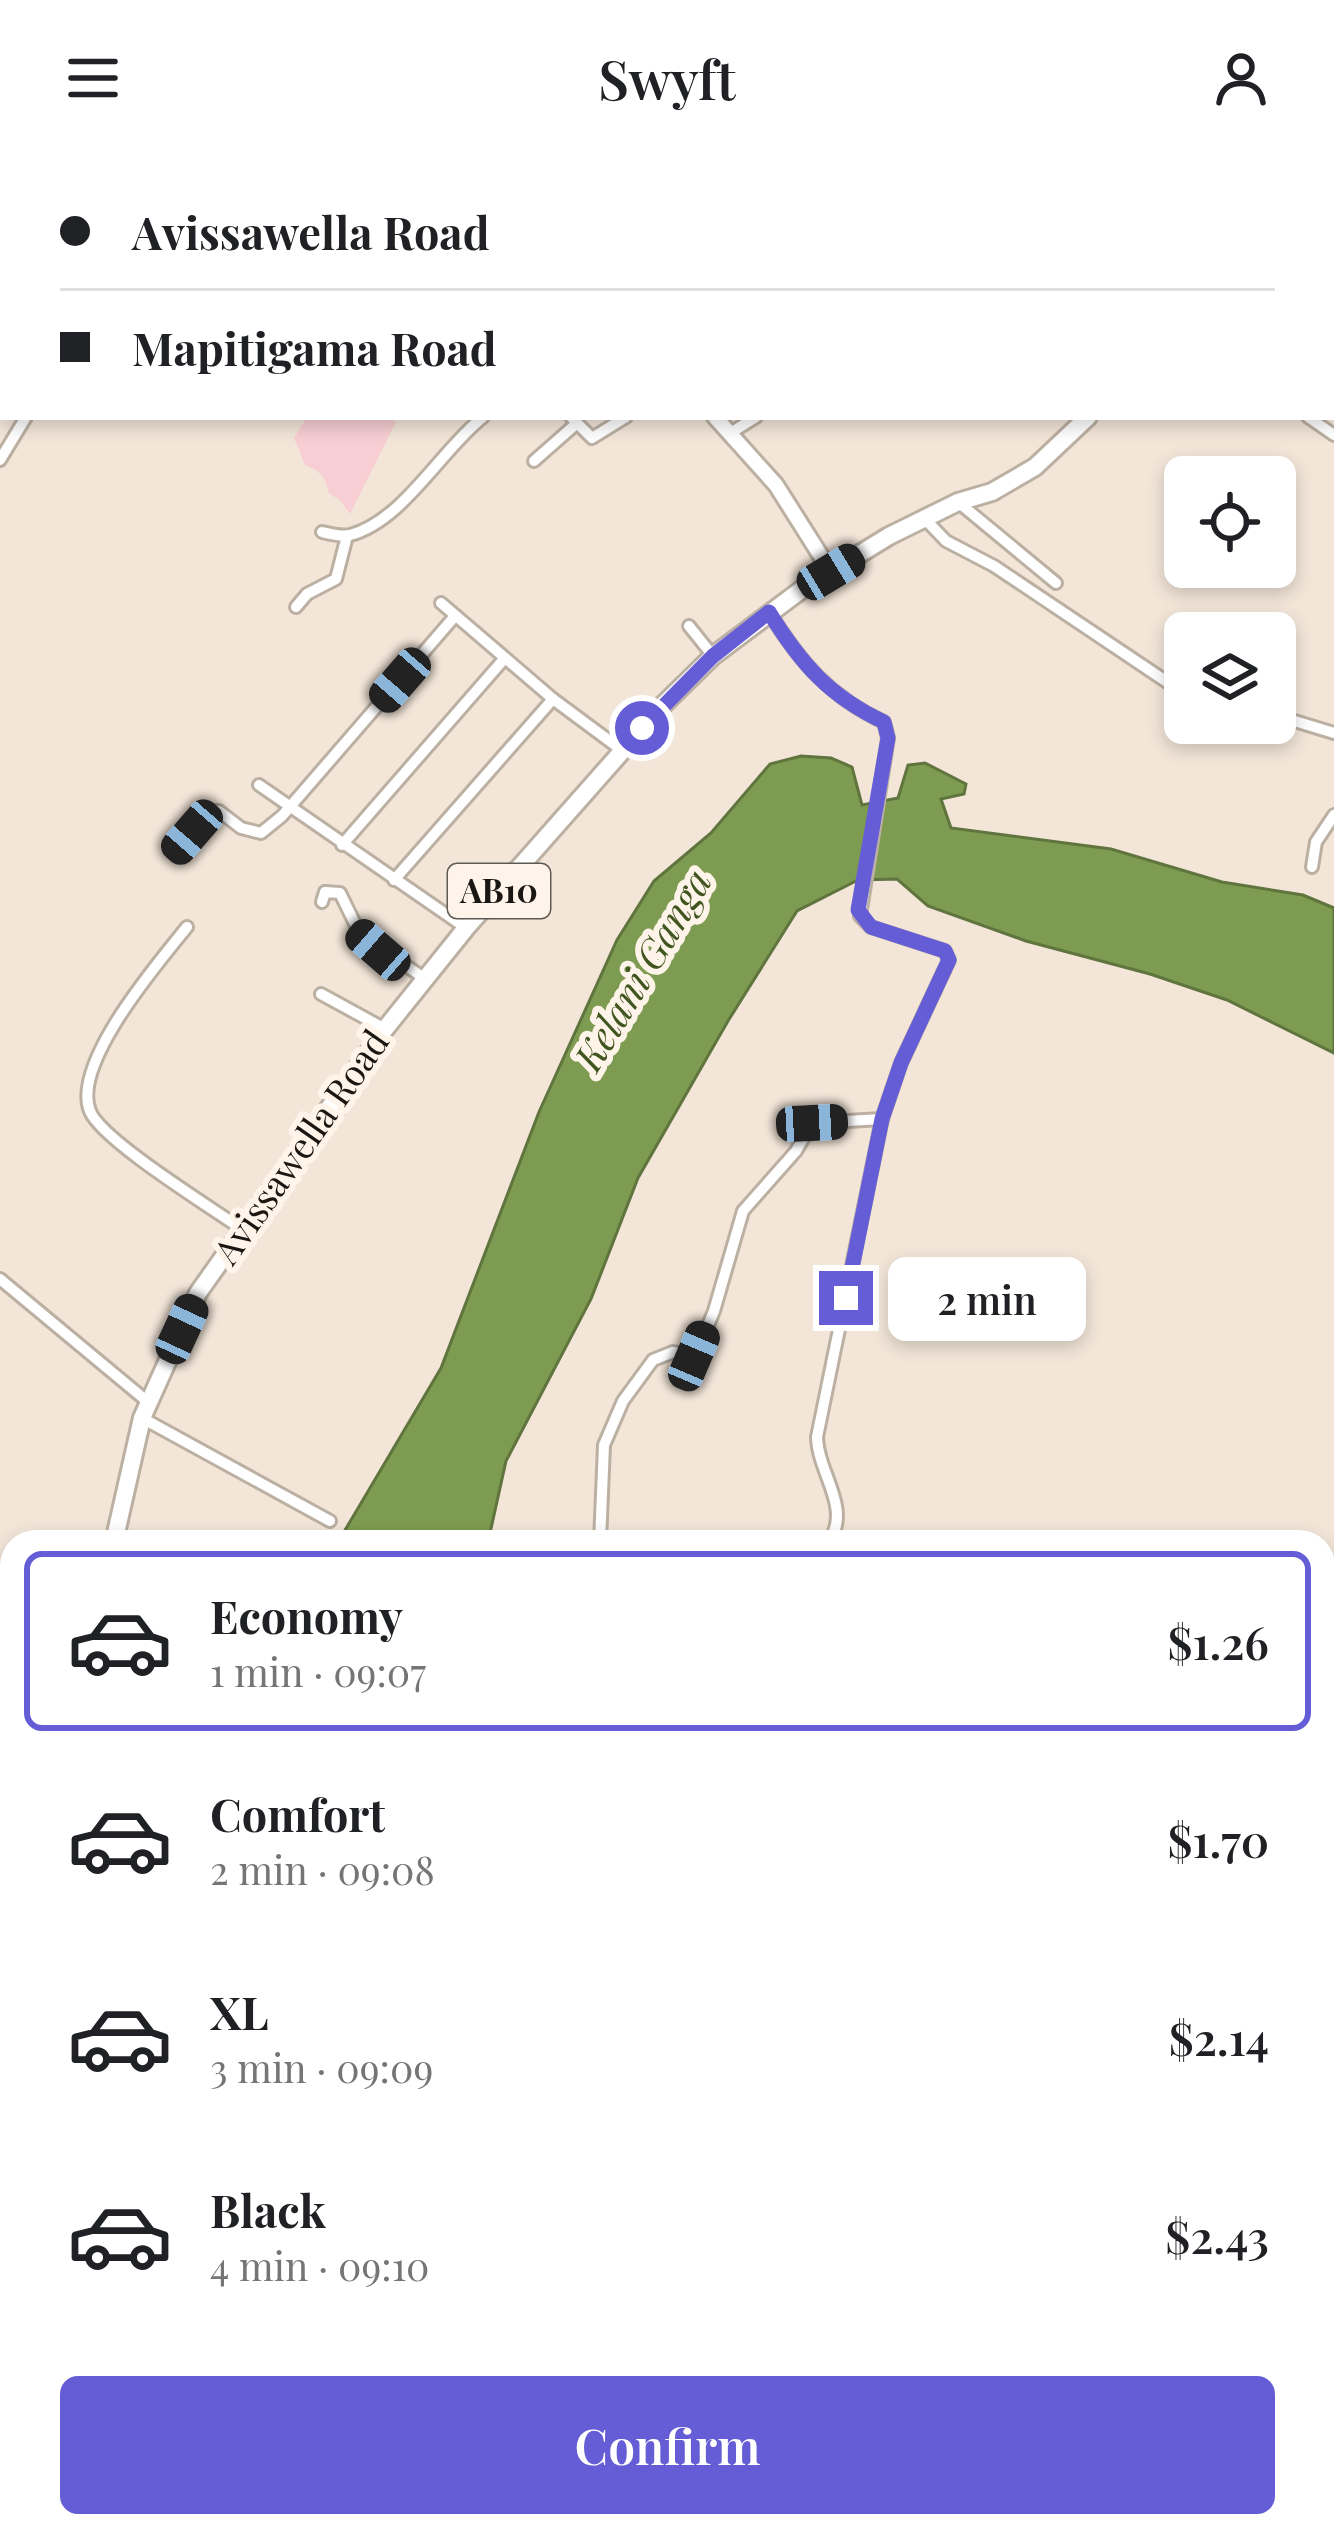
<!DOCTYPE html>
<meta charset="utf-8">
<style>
body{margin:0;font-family:"Playfair Display",serif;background:#f6f6f6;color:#202124;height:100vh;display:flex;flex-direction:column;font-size:45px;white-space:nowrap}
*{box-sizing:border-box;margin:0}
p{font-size:39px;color:#757577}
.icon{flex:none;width:66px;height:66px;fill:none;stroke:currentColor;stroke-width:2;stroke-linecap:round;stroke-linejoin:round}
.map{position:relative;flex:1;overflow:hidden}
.panel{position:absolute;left:0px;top:1374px;width:1335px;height:1008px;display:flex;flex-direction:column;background:#fff;border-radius:36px 36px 0 0;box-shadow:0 6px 18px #0003}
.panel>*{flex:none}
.guide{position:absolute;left:0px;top:0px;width:1335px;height:264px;box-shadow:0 6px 18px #0003;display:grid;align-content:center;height:264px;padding:0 60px;background:#fff}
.tools{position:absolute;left:1164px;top:300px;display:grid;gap:24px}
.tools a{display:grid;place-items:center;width:132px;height:132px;border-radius:18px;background:#fff;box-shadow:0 6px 18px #0003;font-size:60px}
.end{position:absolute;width:54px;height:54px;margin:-27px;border:15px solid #655dd6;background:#fff;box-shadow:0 0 0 6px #fff}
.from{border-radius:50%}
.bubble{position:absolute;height:84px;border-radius:18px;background:#fff;box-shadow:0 6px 18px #0003;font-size:39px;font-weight:600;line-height:84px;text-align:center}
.car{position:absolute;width:36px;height:72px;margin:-36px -18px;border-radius:15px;box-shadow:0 0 9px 3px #0007;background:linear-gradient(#222 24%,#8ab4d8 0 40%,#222 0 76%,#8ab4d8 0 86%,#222 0)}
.guide b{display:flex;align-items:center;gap:42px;height:114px;font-size:45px}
.guide b+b{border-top:3px solid #e0e0e0}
.guide i{width:30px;height:30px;background:#202124}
ul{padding:21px 0 0;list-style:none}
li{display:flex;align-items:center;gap:36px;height:180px;margin:0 24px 18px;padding:0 36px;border:6px solid transparent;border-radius:18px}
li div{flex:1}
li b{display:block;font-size:45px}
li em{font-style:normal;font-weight:600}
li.selected{border-color:#655dd6}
li>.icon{width:108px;height:108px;stroke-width:1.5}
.cta{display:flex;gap:24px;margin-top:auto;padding:24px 60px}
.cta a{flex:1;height:138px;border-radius:18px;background:#655dd6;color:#fff;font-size:48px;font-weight:600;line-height:138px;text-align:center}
header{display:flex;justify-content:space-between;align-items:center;height:156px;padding:0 60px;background:#fff;font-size:54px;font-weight:600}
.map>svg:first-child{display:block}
.green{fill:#f7ced3}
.water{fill:#7e9c51;stroke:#60743e;stroke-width:3}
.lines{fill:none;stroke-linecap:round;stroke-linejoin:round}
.stream{stroke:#60743e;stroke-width:3}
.minor-casing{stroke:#bcb0a3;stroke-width:16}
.tertiary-casing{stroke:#bcb0a3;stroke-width:20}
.primary-casing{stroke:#bcb0a3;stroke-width:22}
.minor{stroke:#fff;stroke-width:10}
.tertiary{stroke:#fff;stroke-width:14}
.primary{stroke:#fff;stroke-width:16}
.route{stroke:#655dd6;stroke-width:15}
.labels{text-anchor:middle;stroke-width:12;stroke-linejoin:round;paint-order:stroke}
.shield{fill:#fef4e9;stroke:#5e5952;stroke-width:3}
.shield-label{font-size:33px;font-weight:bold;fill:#1a1611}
.street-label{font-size:36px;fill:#1a1611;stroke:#fef4e9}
.water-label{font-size:39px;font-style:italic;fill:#40551f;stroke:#fef4e9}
</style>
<header><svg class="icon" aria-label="menu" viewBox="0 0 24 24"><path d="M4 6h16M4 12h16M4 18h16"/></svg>Swyft<svg class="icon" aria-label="person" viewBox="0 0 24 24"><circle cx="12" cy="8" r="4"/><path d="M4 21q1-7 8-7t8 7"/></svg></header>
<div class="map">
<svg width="1334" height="2382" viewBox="0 0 1334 2382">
<rect width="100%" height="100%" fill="#f3e6d9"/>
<path class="green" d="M307 261H388L396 266 350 358 339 343 329 338C326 322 321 315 305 309L294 282Z"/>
<g class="water">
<path d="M801 600 831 602 852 611 862 649 898 642 908 609 925 607 966 628 964 638 941 643 951 672 1111 693 1222 726 1303 739 1334 752V897L1227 844 1150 818 1026 785 928 750 897 723 858 724 797 755 728 865 638 1022 591 1143 506 1305 488 1386H338L441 1212 539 956 617 784 654 725 711 677 770 608Z"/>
<path d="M12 1776V1922L0 1934V1784Z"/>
</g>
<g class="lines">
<path class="stream" d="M354 2382 359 2370"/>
<g class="minor-casing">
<g id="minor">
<path d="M69 0 72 3"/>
<path d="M1111 0 1114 3"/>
<path d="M17 3 19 0"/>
<path d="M331 3V0"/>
<path d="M574 3 576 0"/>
<path d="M803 3 805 0"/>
<path d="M1034 3 1036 0"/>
<path d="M0 72 3 73"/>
<path d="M1332 173 1334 174"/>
<path d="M571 261 592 282 626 261"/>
<path d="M1308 261 1334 279"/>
<path d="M732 276 756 261"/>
<path d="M0 304 26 261"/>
<path d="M534 305 576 268"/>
<path d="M958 346 1056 427"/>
<path d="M923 361 946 385 994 410 1185 538"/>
<path d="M322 376C330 378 341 381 350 379 403 365 441 294 483 261"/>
<path d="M441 447 553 543 623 595"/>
<path d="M296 451 307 438 336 423 347 380"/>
<path d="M769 456C799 505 831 542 884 566L888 582 860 760 871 771 945 795 949 804 901 907 882 963 817 1281C818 1318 852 1351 829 1386"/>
<path d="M689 470 713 500"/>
<path d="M1275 559 1334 577"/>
<path d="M259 629 466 772"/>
<path d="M342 689 504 503"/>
<path d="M175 696 210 655H219L241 672 261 677 282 660 455 460"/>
<path d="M1312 711 1316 686 1334 659"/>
<path d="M394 724 553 543"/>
<path d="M322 746 325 736 340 737 360 778 424 822"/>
<path d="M187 771C158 807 71 908 90 955 101 984 212 1052 243 1074"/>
<path d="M321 838 385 873"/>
<path d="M0 1123 148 1246"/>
<path d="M142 1262 330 1365"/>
<path d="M600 1386 604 1289 623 1245 653 1204 673 1196 695 1200 714 1155 743 1055 796 995 812 967 882 963"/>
<path d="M1323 1525 1334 1512"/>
<path d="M0 2271 12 2269"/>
<path d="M1323 2287 1334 2274"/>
<path d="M164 2370 169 2382"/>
</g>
</g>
<g class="tertiary-casing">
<g id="tertiary">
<path d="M476 0 480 3"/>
<path d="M0 191H3"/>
<path d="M715 261 776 329 831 416"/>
<path d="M1323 2343 1334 2348"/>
<path d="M988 2382 992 2370"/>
</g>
</g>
<g class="primary-casing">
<g id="primary">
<path d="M1332 57 1334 56"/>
<path d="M114 1386 142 1262 198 1137 385 873 466 772 662 550 713 500 801 434 889 380 958 346 992 336 1035 311 1088 261"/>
<path d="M0 1578 12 1560"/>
</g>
</g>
<use href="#minor" class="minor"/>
<use href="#tertiary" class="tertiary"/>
<use href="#primary" class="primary"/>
</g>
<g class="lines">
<path class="route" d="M642 572 713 500 769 456C801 508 829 540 884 566L888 582 858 754 871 771 945 795 949 804 901 907 882 963 846 1142"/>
</g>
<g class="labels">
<rect class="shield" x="448" y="708" width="102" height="54" rx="9"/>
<g class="shield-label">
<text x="499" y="747">AB10</text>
</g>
<g class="street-label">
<text transform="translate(301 991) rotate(-55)" y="13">Avissawella Road</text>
</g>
<g class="water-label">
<text transform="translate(643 814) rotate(-59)" y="14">Kelani Ganga</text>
</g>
</g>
</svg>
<div class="tools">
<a><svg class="icon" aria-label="locate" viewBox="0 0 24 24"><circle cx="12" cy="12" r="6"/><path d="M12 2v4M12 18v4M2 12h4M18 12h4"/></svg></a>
<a><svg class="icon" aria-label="layers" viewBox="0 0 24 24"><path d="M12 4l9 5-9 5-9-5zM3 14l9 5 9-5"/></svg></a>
</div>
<i class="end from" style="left:642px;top:572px"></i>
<i class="end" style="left:846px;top:1142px"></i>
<div class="bubble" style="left:888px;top:1101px;width:198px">2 min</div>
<i class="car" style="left:831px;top:416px;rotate:59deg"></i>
<i class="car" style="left:400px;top:524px;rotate:221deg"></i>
<i class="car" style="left:192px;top:676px;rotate:221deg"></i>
<i class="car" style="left:378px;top:794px;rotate:311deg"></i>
<i class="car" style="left:812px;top:967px;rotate:87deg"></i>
<i class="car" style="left:182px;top:1173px;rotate:25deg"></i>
<i class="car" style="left:694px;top:1200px;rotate:23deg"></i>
<div class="guide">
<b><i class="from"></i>Avissawella Road</b>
<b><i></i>Mapitigama Road</b>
</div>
<section class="panel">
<ul>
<li class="selected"><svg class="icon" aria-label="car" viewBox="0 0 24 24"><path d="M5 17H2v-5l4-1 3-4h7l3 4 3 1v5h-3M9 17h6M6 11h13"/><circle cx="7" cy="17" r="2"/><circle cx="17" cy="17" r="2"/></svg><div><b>Economy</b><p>1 min · 09:07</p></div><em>$1.26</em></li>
<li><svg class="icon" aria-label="car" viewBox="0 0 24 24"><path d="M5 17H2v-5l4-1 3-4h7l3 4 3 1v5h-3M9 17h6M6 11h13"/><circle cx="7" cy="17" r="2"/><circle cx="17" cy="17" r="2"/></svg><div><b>Comfort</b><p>2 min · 09:08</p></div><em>$1.70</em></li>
<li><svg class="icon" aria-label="car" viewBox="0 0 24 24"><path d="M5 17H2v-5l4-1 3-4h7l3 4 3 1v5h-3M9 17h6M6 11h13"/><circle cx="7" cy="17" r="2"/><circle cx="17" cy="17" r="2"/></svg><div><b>XL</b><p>3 min · 09:09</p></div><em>$2.14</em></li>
<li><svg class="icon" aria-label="car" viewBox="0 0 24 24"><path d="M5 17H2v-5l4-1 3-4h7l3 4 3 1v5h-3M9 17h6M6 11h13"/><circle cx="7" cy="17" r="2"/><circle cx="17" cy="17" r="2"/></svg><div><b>Black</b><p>4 min · 09:10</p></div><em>$2.43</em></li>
</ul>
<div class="cta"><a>Confirm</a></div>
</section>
</div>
